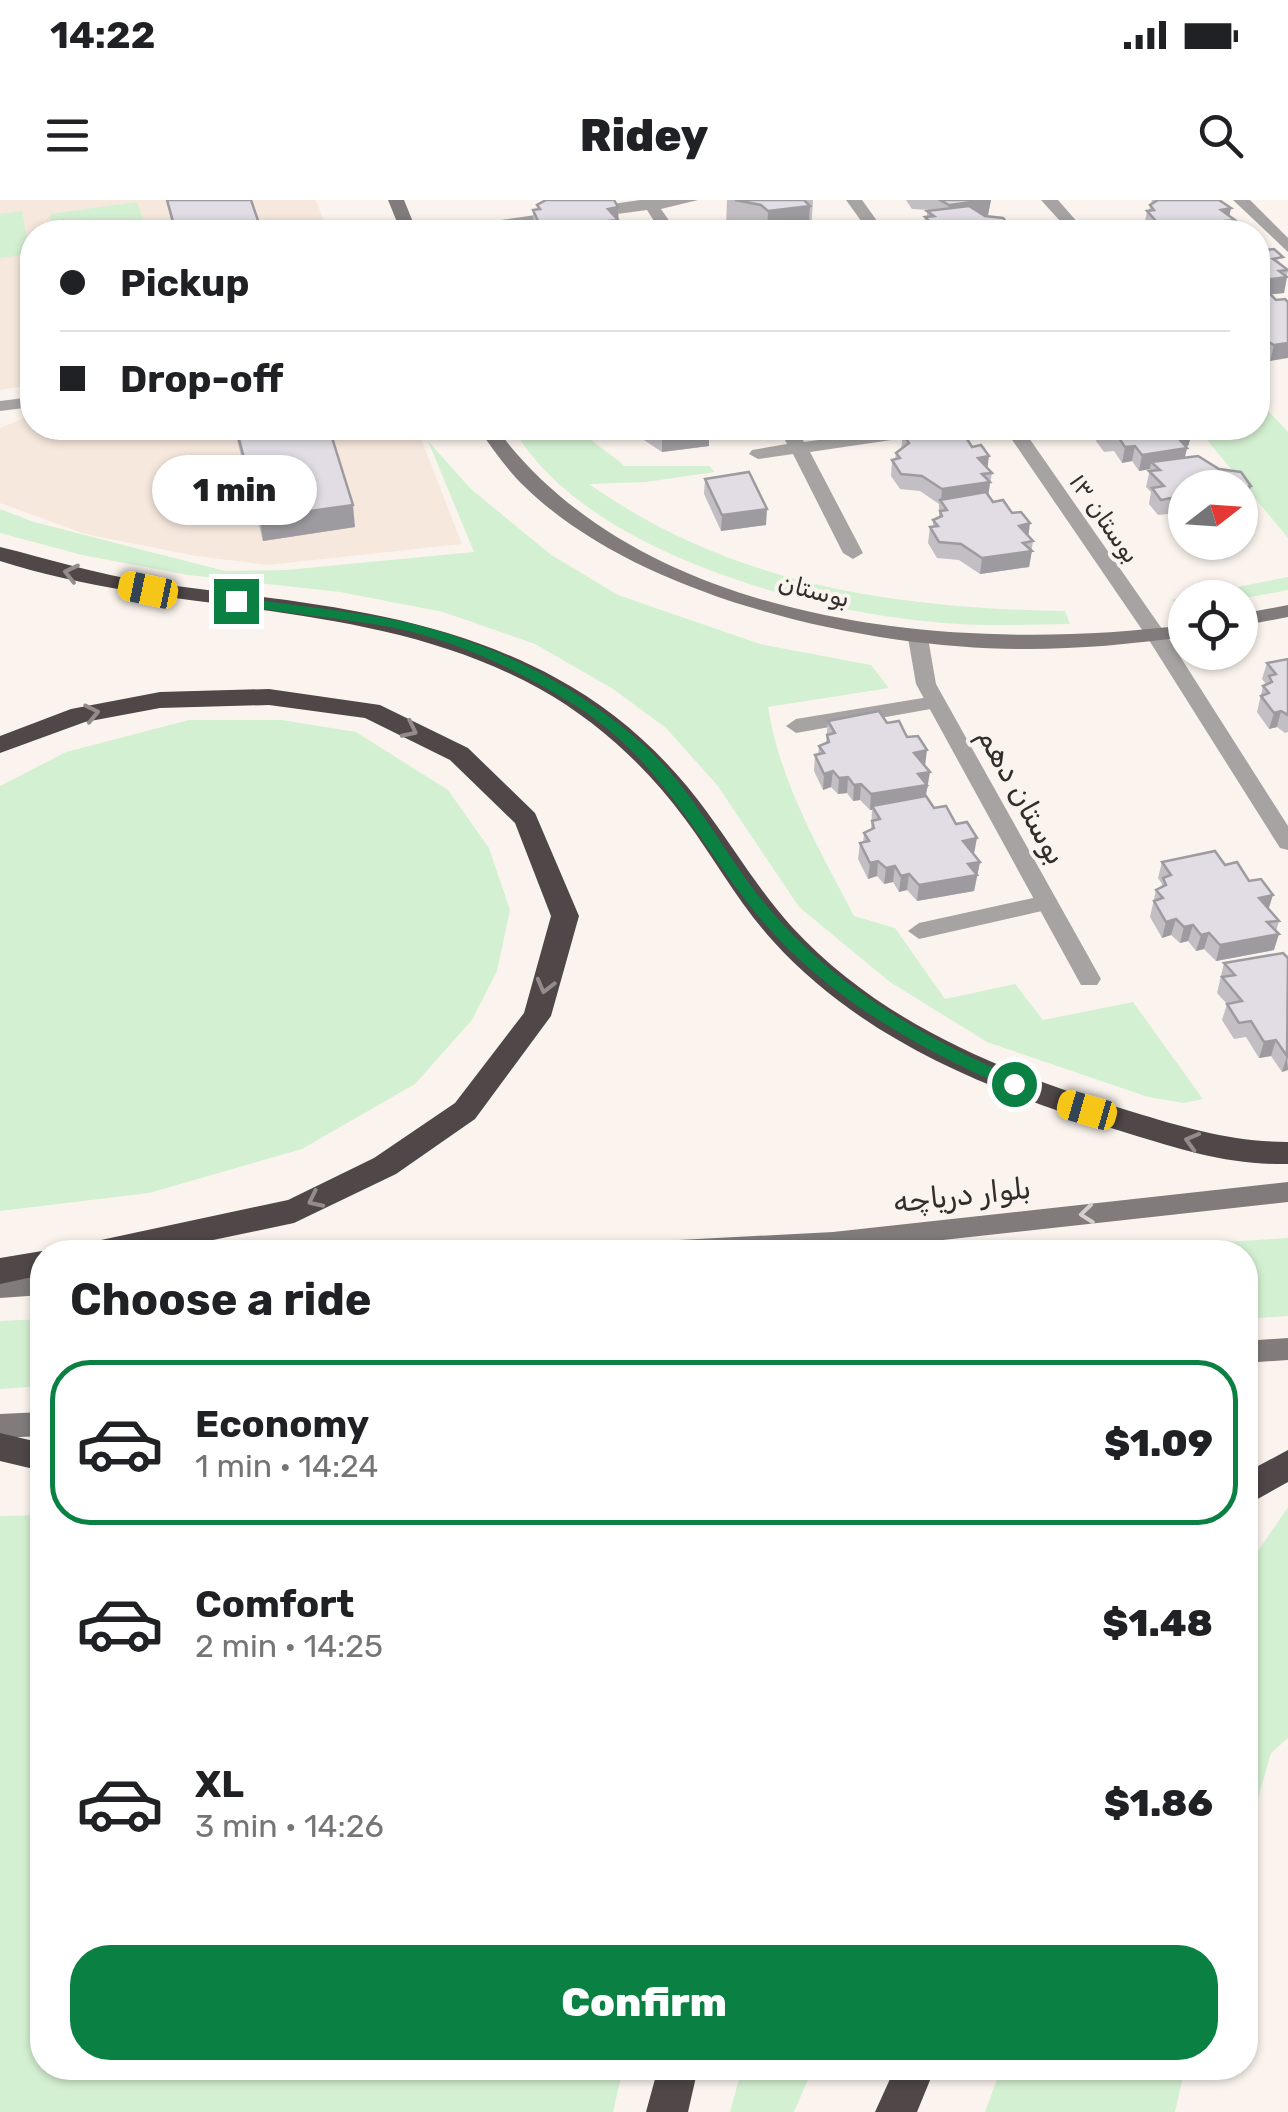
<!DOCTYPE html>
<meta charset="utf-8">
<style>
body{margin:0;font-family:Rubik,"Noto Naskh Arabic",sans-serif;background:#f6f6f6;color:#202124;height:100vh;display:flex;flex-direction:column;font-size:38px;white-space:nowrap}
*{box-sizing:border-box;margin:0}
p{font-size:32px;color:#757577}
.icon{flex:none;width:55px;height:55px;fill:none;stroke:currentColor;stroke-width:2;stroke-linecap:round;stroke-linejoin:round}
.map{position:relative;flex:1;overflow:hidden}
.drawer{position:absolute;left:30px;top:1040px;width:1228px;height:840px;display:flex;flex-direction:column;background:#fff;border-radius:40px;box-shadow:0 2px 8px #0004}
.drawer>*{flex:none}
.guide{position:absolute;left:20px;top:20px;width:1250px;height:220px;border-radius:40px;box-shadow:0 2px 8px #0004;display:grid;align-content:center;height:220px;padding:0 40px;background:#fff}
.needle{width:65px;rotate:73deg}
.tools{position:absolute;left:1168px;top:270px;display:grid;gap:20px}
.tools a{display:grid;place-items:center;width:90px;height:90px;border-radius:50%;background:#fff;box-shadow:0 2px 8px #0004;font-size:50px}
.end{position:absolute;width:45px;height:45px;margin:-22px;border:12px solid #0b8043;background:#fff;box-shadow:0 0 0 5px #fff}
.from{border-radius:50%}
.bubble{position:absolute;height:70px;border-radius:35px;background:#fff;box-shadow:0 2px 8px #0004;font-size:32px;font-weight:800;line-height:70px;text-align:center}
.car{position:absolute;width:30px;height:60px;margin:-30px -15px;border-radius:12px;box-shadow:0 0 8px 2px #0007;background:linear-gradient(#f5c518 24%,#345 0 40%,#f5c518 0 76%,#345 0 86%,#f5c518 0)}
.guide b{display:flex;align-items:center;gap:35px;height:95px;font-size:38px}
.guide b+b{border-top:2px solid #e0e0e0}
.guide i{width:25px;height:25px;background:#202124}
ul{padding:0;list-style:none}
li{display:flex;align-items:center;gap:30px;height:165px;margin:0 20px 15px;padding:0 20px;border:5px solid transparent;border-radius:40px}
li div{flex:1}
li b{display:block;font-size:38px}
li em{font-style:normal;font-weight:800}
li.active{border-color:#0b8043}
li>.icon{width:90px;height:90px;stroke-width:1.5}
h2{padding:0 40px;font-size:45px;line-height:120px}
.action{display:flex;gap:20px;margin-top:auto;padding:20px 40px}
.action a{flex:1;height:115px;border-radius:40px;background:#0b8043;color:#fff;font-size:40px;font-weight:800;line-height:115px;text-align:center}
.status{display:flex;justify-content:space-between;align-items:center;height:70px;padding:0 50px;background:#fff;direction:ltr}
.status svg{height:28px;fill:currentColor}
header{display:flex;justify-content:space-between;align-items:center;height:130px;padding:0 40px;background:#fff;font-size:45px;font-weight:800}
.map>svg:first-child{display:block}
.built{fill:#f6e8dd}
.green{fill:#d4f0d2}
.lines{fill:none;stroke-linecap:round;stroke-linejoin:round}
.lane{fill:#a7a3a3;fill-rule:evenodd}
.street{fill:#a7a3a3;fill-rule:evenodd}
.secondary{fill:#817b7b;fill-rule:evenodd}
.highway{fill:#4f4748;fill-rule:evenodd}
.wall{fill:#c2bec4}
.shaded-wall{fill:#9e9ba0}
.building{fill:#e2dde4;stroke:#9e9ba0;stroke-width:2.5}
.oneway{stroke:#948c8a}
.oneway2{stroke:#d6d0cc}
.route{fill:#0b8043}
.labels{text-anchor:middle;stroke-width:8;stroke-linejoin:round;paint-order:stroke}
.far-street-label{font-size:25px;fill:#312e2c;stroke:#fbf4ee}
.street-label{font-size:30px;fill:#312e2c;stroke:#fbf4ee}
</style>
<div class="status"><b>14:22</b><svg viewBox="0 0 49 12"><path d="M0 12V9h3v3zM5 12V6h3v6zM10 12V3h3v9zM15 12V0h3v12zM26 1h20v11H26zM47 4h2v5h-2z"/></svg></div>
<header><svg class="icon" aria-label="menu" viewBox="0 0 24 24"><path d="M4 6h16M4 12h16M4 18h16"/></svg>Ridey<svg class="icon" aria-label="search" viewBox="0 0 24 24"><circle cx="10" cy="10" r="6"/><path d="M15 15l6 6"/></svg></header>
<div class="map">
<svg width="1288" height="1912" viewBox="0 0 1288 1912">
<rect width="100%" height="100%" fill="#fbf4ee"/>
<g class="built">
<path d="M0 0H316L328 32H32V185L0 190Z"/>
<path d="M32 215V228H417L462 344 268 365 196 356 85 334 0 303V228Z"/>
</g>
<g class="green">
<path d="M137 2 144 22 54 32 50 14Z"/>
<path d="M22 11 30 54 0 58V14Z"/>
<path d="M1258 200 1288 232V338L1197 228H1258Z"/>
<path d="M513 228H582C589 243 612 253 624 266H709L715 272 646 282 589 284C733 385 893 408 1065 411L1070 424C1022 425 972 427 924 421 796 408 580 348 513 228Z"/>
<path d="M428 241 471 289 550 354 618 395 760 444 871 465 889 488 768 507C780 583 819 648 854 716L895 728 945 799 1015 784 1043 820 1133 802 1203 899 1184 903 1148 897 987 842 890 782 799 707 717 585 666 528 613 489 535 444 443 412 340 392 188 375 82 355 0 333V309L34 322 225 371 286 370 474 352Z"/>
<path d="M1288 377V390L1240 399 1185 398V408L1171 400Z"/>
<path d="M189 520H282L356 532 448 590 489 648 510 710 497 771 472 820 415 884 302 949 149 993 0 1011V586L66 552Z"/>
<path d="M1288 1038V1116L1245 1119V1052H1060Z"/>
<path d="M42 1119V1186L0 1189V1121Z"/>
<path d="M1288 1307V1538L1271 1553 1245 1644V1370Z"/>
<path d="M42 1315V1868H623L613 1912H0V1316Z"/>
<path d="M742 1868H813L794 1912H730Z"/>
<path d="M1001 1868H1185L1175 1912H985Z"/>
</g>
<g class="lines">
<g class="lane">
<path d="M935 496 942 497 945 502 942 507 796 533 786 526 796 519Z"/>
<path d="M1047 695 1055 698 1058 703 1055 708 919 739 908 731 919 723Z"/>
</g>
<g class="street">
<path d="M640 0H698L661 9 677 32H661L647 10 484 32H444L452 27Z"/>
<path d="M846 0H862L885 32H869Z"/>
<path d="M1041 0H1058L1086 32H1070Z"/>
<path d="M1233 0H1250L1288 38V52Z"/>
<path d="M32 197V207L0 211V201Z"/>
<path d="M779 228H797L804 242 905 228H948L939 233 810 252 863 353 853 359 843 353 793 254 758 259 749 254 752 250 787 244Z"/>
<path d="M1004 228H1022L1167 436 1288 626V650L1280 648 1147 437Z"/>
<path d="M918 432 928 438 936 484 1101 779 1097 785H1081L916 484 908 438Z"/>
</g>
<g class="secondary">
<path d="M388 0H404L417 32H401Z"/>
<path d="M478 228H496C643 427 958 454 1185 425V437C1132 444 1080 449 1027 449 871 450 640 399 525 287 507 270 492 248 478 228Z"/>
<path d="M1288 405V417L1240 426V414Z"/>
<path d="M1288 982V1002L833 1052H628L632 1045 641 1042 833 1032Z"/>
<path d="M42 1074V1095L0 1098V1076Z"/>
<path d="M1288 1138V1160L1245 1163V1141Z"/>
<path d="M42 1212V1236L0 1238V1214Z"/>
</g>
<g class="highway">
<path d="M0 347C49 359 96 374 147 382 287 402 428 408 556 478 616 510 667 557 707 612 735 650 760 692 792 727 882 825 1009 875 1133 912 1186 928 1232 942 1288 942V964C1227 965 1184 950 1127 933 998 894 865 843 773 741 739 704 715 659 685 619 646 566 597 521 540 489 373 396 178 418 0 361Z"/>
<path d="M269 489 380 505 468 548 535 613 579 716 551 816 475 919 396 974 294 1023 156 1052H86L90 1043 101 1040 288 1000 374 958 455 903 524 813 551 716 515 623 450 560 365 518 269 505 160 508 85 522 0 553V536L71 509 160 492Z"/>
<path d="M42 1051 48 1052H42V1075L0 1084V1058Z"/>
<path d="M0 1233 42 1243V1271L0 1261Z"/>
<path d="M1288 1250V1282L1245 1306V1273Z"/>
<path d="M658 1868H698L688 1912H646Z"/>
<path d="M895 1868H935L917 1912H875Z"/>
</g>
</g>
<g class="wall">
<path d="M166 0H251L262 32H174Z"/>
<path d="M727 0H813L811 32H731L726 24Z"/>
<path d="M906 0H991L988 15H984L1011 32H923L925 17H927V11L930 10 912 9Z"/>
<path d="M1152 0H1219L1231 8 1229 16 1235 20 1233 32H1150L1144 26 1147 11 1149 10Z"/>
<path d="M537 5 618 7 619 32H533V10H537Z"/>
<path d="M1258 41 1288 70 1284 93 1270 94 1276 100 1288 102 1270 161 1258 154Z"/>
<path d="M234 228H329L355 327 263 341Z"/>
<path d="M619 228H713V237H709V246L662 252 644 240 624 238Z"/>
<path d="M1096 228H1194L1191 239H1190L1188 246 1186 247 1187 248 1185 258 1219 269 1251 286 1245 309 1242 310 1240 328 1185 288V326L1177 327 1168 314 1158 315 1149 304 1151 292 1146 287 1150 269 1139 271 1132 261 1122 263 1114 251 1104 252 1096 241 1098 230Z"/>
<path d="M903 234 954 236 992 273 988 295 1033 341 1029 367 980 374 959 360 937 358 928 343 930 327H933V320L939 317V304L920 291 900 289 891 276 892 260 895 259 896 253 901 249Z"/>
<path d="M705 279 766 325 721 331 704 294Z"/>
<path d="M1288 459V532L1285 533 1277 527 1269 529 1257 512 1263 486 1266 484 1262 479 1267 463Z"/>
<path d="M828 521 887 523 925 566 928 588 926 589 925 596 934 608 980 662 974 691 917 701 907 690 899 692 893 682 884 684 877 676 868 679 858 659 860 643H863L864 633 871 630 872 610H870L860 600 853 601 847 593 838 594 831 587 823 590 814 571 815 555H818L819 546 826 542Z"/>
<path d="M1162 662 1225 665 1249 681 1269 709 1279 721 1276 732 1274 750 1216 761 1204 749 1196 751 1188 741 1180 743 1171 735 1162 738 1150 717 1156 690 1161 688 1162 684 1158 678Z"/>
<path d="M1283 753 1288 870 1282 872 1271 856 1259 858 1246 837 1234 839 1222 820 1227 804 1217 793 1224 763Z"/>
</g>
<g class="shaded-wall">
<path d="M982 0H991L988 15 947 20 949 5Z"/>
<path d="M810 6 808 32H767L768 11Z"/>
<path d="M618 7 619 32H571L608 9Z"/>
<path d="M1231 8 1228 21 1235 20 1233 32H1194L1221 10Z"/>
<path d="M1287 77 1284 93 1258 96V81Z"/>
<path d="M1288 143V158L1270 161 1274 145Z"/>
<path d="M1186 228H1194L1188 246 1184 247 1187 248 1183 264 1151 262 1150 269 1139 271 1142 255 1179 239Z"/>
<path d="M709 230V246L662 252V237Z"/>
<path d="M1135 246 1132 261 1122 263 1125 247Z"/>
<path d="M989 256 987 272 978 258Z"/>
<path d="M990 282 988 298 941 301 942 289Z"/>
<path d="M1251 286 1245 309 1240 311V312V297L1243 288Z"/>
<path d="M353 305 355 327 263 341 260 318Z"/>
<path d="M767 309 766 325 721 331 722 315Z"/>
<path d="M1180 311H1185V326L1177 327Z"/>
<path d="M1030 323 1028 339 1019 326Z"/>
<path d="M1032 351 1029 367 980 374 982 358Z"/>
<path d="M1281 511 1277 527 1269 529 1274 513Z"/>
<path d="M927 550 925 566 914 553Z"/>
<path d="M833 571 831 587 823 590 824 574Z"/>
<path d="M930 572 925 601 872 606V610H870L871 594 918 574Z"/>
<path d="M848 577 847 593 838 594 839 578Z"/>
<path d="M861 584 860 600 853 601 854 585Z"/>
<path d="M977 638 974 654 963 641Z"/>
<path d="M878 661 877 676 868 679 870 663Z"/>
<path d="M980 662 974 691 917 701 919 685 968 664Z"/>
<path d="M895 666 893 682 884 684 886 668Z"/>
<path d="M909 674 907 690 899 692 901 676Z"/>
<path d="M1273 695 1268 711 1259 698Z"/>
<path d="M1176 719 1171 735 1162 738 1166 722Z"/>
<path d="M1193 725 1188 741 1180 743 1184 727Z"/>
<path d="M1209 733 1204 749 1196 751 1201 735Z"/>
<path d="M1279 734 1274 750 1216 761 1220 745Z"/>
<path d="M1276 840 1271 856 1259 858 1264 842Z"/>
<path d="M1287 856 1288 870 1282 872Z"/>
</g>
<g class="building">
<path d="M167 0H251L262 32H176Z"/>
<path d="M546 0H614L618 7 608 9 618 20 609 21 614 27 571 32 566 26 538 21 533 10 540 9 537 5Z"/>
<path d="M735 0H804L810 6 768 11 761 5Z"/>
<path d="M940 0H989L949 5Z"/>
<path d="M1158 0H1219L1231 8 1221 10 1235 20 1226 21 1234 27 1194 32 1175 22 1156 21 1147 11 1154 10 1150 5Z"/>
<path d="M969 6 985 16 1003 18 1011 28 1004 29 1007 32H928L926 30 936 28 925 17 934 16 927 11Z"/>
<path d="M1258 41 1266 50 1274 49 1283 57 1273 59 1288 70 1279 71 1287 77 1258 81Z"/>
<path d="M1269 93 1276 100 1285 99 1288 102V143L1274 145 1258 136V95Z"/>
<path d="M236 228H329L353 305 260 318Z"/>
<path d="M649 228H707L709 230 662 237Z"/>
<path d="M947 228 954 236 964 234 972 247 981 245 989 256 978 258 992 273 982 274 990 282 942 289 922 276 901 274 892 260 900 258 896 253 909 243 903 234Z"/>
<path d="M1101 228H1189L1192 230 1184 233 1186 238 1179 239 1187 248 1142 255 1135 246 1125 247 1117 235 1107 236Z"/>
<path d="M1198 256 1219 269 1241 272 1251 286 1243 288 1249 293 1240 296 1243 302H1240V288H1185V311H1180L1171 298 1161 300 1152 288 1164 286 1149 271 1160 270 1151 262Z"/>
<path d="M749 272 767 309 722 315 705 279Z"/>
<path d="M986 292 993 302 1003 300 1012 313 1021 312 1030 323 1019 326 1033 341 1023 343 1032 351 982 358 961 344 939 342 930 327 938 326 933 320 942 316 940 311 947 310 940 300Z"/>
<path d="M1288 459V515L1281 511 1274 513 1261 496 1269 493 1263 486 1272 482 1269 476 1276 474 1267 463Z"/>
<path d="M879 511 887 523 899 521 907 537 918 536 927 550 914 553 930 572 918 574 927 585 871 594 861 584 854 585 848 577 839 578 833 571 824 574 815 555 824 553 819 546 829 542 827 535 835 533 828 521Z"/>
<path d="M926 596 934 608 946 606 956 624 967 622 977 638 963 641 980 662 968 664 977 675 919 685 909 674 901 676 895 666 886 668 878 661 870 663 860 643 869 641 864 633 874 628 872 621 880 619 872 606Z"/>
<path d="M1215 651 1225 665 1237 662 1249 681 1261 679 1273 695 1259 698 1279 721 1267 722 1279 734 1220 745 1209 733 1201 735 1193 725 1184 727 1176 719 1166 722 1154 701 1163 698 1156 690 1166 685 1163 678 1171 675 1162 662Z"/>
<path d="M1283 753 1288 758 1287 856 1276 840 1264 842 1251 821 1239 823 1227 804 1242 801 1222 777 1235 775 1224 763Z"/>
</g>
<defs><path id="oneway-chevron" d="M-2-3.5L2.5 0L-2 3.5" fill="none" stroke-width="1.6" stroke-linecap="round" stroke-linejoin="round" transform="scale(2.5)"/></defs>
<g class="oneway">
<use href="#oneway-chevron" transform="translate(71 373) rotate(-167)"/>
<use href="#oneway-chevron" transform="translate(92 513) rotate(-12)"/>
<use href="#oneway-chevron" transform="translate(410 530) rotate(26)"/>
<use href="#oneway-chevron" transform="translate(545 786) rotate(105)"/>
<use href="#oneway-chevron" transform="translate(1192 941) rotate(-164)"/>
<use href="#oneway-chevron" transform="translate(315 1000) rotate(154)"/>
</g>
<use class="oneway2" href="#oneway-chevron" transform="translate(1087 1014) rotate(174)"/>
<path class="route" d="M236 397C289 405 342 410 394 420 486 438 586 489 653 554 697 597 724 653 762 700 830 785 922 837 1020 880V888H1009C911 845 818 792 751 707 693 633 660 561 578 507 523 472 454 439 390 427 337 417 284 414 232 403L230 401Z"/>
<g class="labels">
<g class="far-street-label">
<text transform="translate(1105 318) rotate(55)" y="9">بوستان ۱۳</text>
<text transform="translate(814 390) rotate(14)" y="9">بوستان</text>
</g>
<g class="street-label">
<text transform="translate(1022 596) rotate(61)" y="10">بوستان دهم</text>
<text transform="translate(962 995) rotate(-6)" y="10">بلوار دریاچه</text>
</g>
</g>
</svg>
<div class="tools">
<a><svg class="needle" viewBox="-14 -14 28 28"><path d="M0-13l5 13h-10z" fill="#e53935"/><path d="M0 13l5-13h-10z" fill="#757577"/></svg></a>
<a><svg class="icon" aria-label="locate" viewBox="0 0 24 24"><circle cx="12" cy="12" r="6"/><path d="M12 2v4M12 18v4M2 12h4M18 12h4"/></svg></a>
</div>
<i class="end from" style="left:1014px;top:884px"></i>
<i class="end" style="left:236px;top:401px"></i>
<div class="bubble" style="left:152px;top:255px;width:165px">1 min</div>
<i class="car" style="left:148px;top:390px;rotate:282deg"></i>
<i class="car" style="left:1087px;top:910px;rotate:286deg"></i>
<div class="guide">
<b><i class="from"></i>Pickup</b>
<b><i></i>Drop-off</b>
</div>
<section class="drawer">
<h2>Choose a ride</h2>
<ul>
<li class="active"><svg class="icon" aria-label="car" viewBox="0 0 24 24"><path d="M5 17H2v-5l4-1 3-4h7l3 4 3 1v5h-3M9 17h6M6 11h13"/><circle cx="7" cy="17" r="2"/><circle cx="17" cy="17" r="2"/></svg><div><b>Economy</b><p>1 min · 14:24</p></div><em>$1.09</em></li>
<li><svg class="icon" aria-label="car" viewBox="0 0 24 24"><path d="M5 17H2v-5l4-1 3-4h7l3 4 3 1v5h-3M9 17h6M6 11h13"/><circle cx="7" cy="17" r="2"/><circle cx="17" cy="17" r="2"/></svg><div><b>Comfort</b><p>2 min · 14:25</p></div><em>$1.48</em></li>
<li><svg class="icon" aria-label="car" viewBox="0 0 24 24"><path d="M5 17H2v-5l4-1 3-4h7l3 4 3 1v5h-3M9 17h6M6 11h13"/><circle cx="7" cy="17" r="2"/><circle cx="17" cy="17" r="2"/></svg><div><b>XL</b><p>3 min · 14:26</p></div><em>$1.86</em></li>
</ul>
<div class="action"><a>Confirm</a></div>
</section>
</div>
